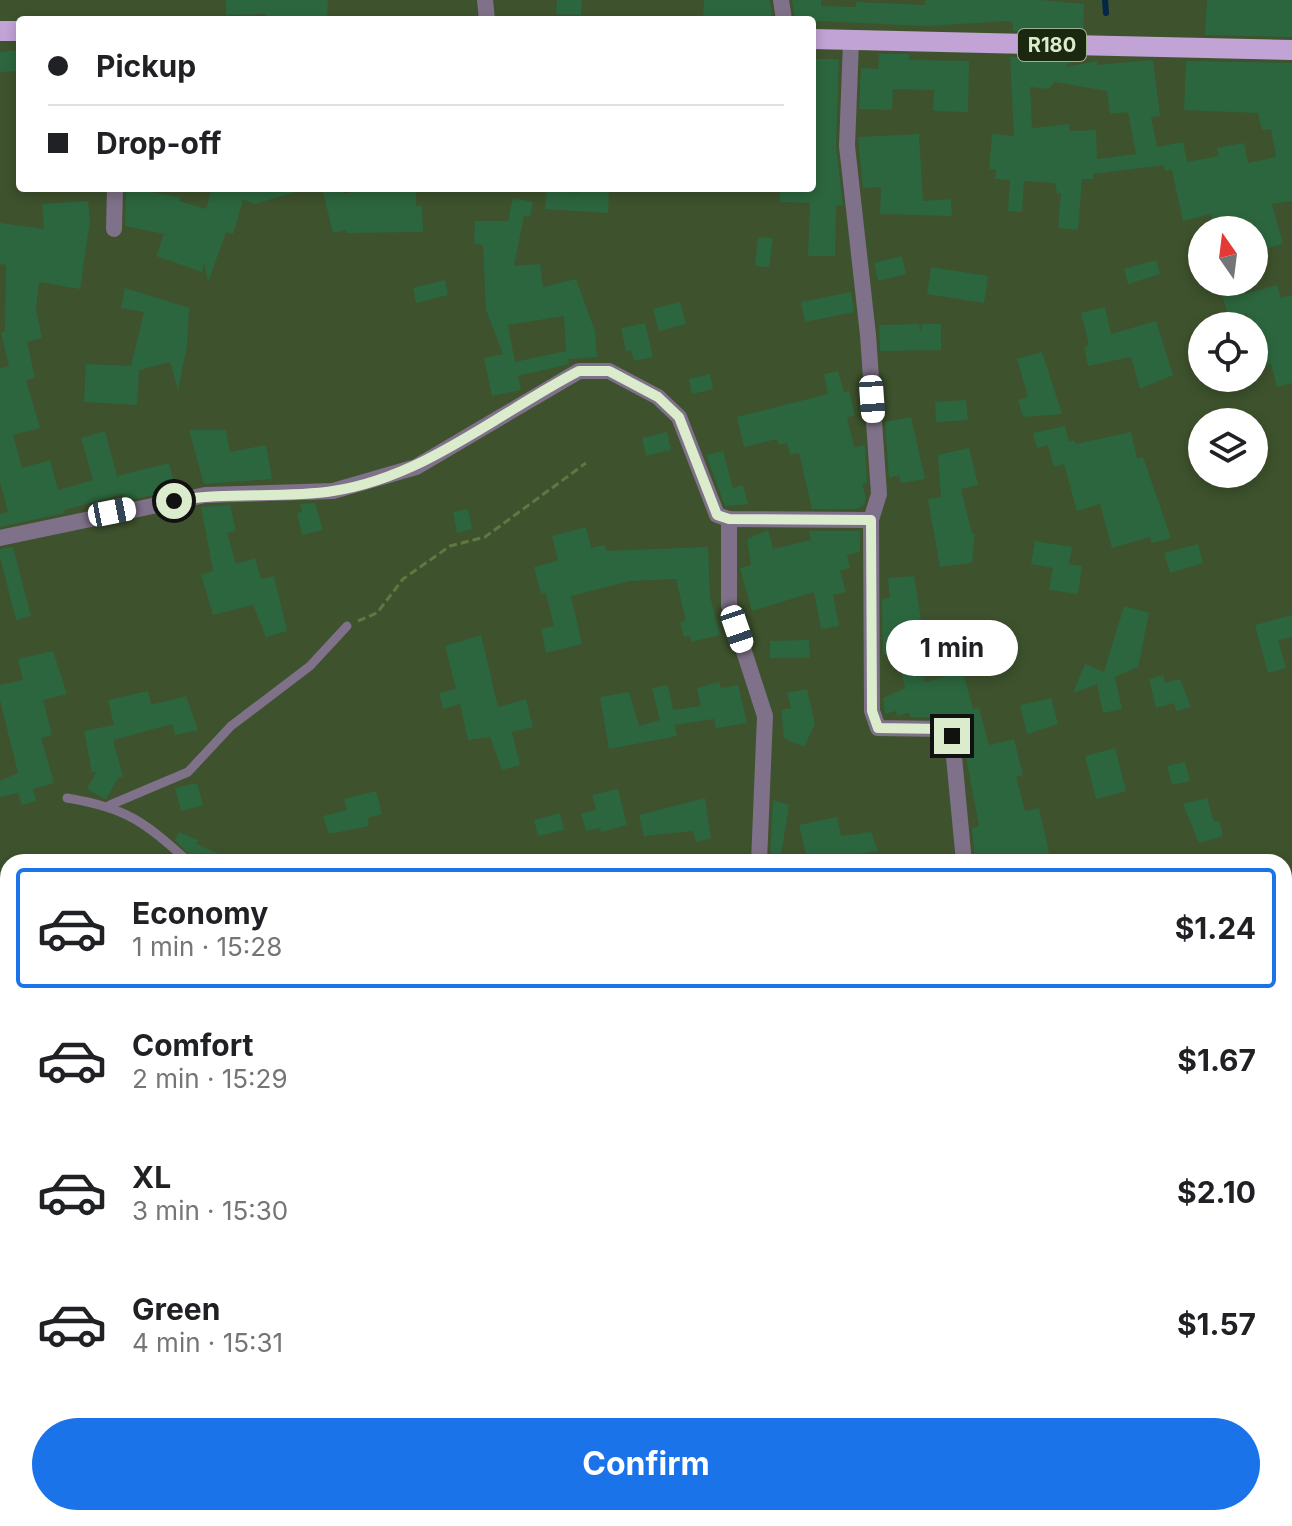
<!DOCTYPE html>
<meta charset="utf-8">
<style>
body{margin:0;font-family:Inter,sans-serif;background:#f6f6f6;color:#202124;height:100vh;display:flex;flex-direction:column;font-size:30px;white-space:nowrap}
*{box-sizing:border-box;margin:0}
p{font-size:26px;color:#757577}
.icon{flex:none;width:44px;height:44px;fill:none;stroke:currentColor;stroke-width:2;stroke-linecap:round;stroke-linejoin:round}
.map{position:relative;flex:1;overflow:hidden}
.details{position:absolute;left:0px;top:854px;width:1292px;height:672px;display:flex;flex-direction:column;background:#fff;border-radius:24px 24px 0 0;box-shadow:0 4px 12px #0003}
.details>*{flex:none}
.guide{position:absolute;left:16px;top:16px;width:800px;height:176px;border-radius:8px;box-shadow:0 4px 12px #0003;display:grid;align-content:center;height:176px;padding:0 32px;background:#fff}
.needle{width:52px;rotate:346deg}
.buttons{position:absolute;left:1188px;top:216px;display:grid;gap:16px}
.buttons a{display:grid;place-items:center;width:80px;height:80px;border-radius:50%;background:#fff;box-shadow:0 4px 12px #0003;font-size:40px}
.end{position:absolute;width:36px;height:36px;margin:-18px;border:10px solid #daeccc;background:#111;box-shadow:0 0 0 4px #111}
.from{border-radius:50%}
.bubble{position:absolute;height:56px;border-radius:28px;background:#fff;box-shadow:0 4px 12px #0003;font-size:26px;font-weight:700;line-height:56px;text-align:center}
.car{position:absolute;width:24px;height:48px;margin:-24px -12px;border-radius:10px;box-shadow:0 0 6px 2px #0007;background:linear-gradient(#fff 24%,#345 0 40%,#fff 0 76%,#345 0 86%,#fff 0)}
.guide b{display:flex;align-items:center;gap:28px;height:76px;font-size:30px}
.guide b+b{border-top:2px solid #e0e0e0}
.guide i{width:20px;height:20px;background:#202124}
ul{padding:14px 0 0;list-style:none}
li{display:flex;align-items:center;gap:24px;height:120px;margin:0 16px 12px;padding:0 16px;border:4px solid transparent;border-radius:8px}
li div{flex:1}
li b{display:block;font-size:30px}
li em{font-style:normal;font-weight:700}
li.on{border-color:#1a73e8}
li>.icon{width:72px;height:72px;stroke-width:1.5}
.primary-button{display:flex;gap:16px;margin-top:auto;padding:16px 32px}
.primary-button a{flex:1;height:92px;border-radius:48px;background:#1a73e8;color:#fff;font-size:32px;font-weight:700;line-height:92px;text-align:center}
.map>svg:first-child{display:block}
.green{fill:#3e522d;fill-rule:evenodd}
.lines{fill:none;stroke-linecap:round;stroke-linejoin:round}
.stream{stroke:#042647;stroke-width:6}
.building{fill:#2c663e;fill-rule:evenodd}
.path{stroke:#5f7843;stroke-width:3;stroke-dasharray:8 4;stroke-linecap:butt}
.service{stroke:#7f7189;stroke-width:9}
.minor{stroke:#7f7189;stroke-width:16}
.primary{stroke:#c1a3d5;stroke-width:20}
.route{stroke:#daeccc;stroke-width:10}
.labels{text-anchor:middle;stroke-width:6;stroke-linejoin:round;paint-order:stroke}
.shield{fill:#1b280f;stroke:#a1b193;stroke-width:2}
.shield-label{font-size:20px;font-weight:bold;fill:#daeccc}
</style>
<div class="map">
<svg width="1292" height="1526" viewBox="0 0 1292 1526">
<rect width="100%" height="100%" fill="#2a4607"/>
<path class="green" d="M0 0H1292V1526H0ZM20 20H812V188H20ZM1202 230H1254V282H1202ZM1202 326H1254V378H1202ZM1202 422H1254V474H1202ZM8 862H1284V1518H8Z"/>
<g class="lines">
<path class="stream" d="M1105 0 1106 13"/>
</g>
<g class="building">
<path d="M226 0H328L327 20H266V14L226 15Z"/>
<path d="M557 0H582L581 15 556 14Z"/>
<path d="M704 0H770L773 20H703Z"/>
<path d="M792 0H821V6L856 7V2L925 5V0H1040L1084 4 1083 32 1013 31V23L1008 21 926 26 795 20Z"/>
<path d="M1207 0H1292V37L1205 35Z"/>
<path d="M20 50V71L0 72V52Z"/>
<path d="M879 54H909V60L969 61 968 112 933 111 934 90 893 89 892 110 859 109 861 68 878 69Z"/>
<path d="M1010 57 1073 58 1066 67 1097 61V65L1153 60 1160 116 1151 117 1157 147 1183 142 1187 162 1219 156 1217 148 1244 143 1248 163 1276 157 1271 129 1262 130 1258 113 1184 110 1186 61 1292 63V201L1272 204 1283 244 1254 252V230H1223L1221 221 1213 222 1211 214 1183 221 1172 170 1165 171 1164 165 1093 174V179H1082L1078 230 1058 228 1061 193H1057L1055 183 1024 181 1022 212 1008 211 1010 180 995 179 996 169H989L992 134 1014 136ZM1054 82 1107 91 1110 114 1128 112 1136 154 1097 159 1096 130 1070 131 1069 124 1032 128 1030 87 1049 89Z"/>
<path d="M812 59H839L836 146 843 205H836L835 256H808L810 203 780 202V188H812Z"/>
<path d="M919 134 923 201 951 199 952 216 880 214 881 187 863 188 858 137Z"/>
<path d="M126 188 180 197 179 201 206 209 212 188H295V192L255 204 243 200 233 234 226 232 208 282 204 262 202 272 156 256 164 234 125 226Z"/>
<path d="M322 188H342L344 194 367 188H416V206H422L423 232 347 233 346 230 333 233Z"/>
<path d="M579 188H609L608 213 545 209 547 189 578 193Z"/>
<path d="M513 198 533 202 530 217 524 216 514 266 540 264 543 287 576 279 595 331 597 357 568 359 569 364 518 376 521 390 492 396 484 358 503 354 486 310 483 245 474 244 475 221H508ZM564 316 566 351 515 362 508 325Z"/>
<path d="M88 201 90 220 80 289 39 282 36 309 42 338 27 342 35 378 26 380 40 428 13 435 22 468 50 460 58 490 93 480 81 438 105 431 117 476 169 463 176 490 125 501 123 494 64 510 65 513 0 527V514L8 512 0 482V368L9 366 1 332 5 331 6 265 0 264V223L44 229 42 204Z"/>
<path d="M758 237 773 238 769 267 755 266Z"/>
<path d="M902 256 906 274 878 281 874 263Z"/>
<path d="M1156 260 1160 274 1128 284 1124 269Z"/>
<path d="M931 267 988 276 984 303 927 294Z"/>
<path d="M445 280 448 295 416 303 413 288Z"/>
<path d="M1277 285 1281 298 1292 295V383L1277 387 1271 364 1264 366 1254 326H1250L1247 314 1229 319 1222 294 1243 288 1245 294Z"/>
<path d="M125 288 189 308 187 346 178 390 170 362 139 370 137 405 84 402 86 364 131 366 144 312 121 308Z"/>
<path d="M851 292 854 312 805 322 801 302Z"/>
<path d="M680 302 686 324 659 331 653 309Z"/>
<path d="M1105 307 1111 334 1156 321 1173 375 1140 389 1131 357 1088 366 1084 347 1089 345 1081 313Z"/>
<path d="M645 323 653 357 634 361 631 350 626 351 621 328Z"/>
<path d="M919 324 921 332 922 324H941V350L880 351 879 325Z"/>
<path d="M1042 352 1062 414 1023 417 1018 400 1028 397 1017 359Z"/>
<path d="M838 371 844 392 849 391 855 416 847 417 854 447 865 445 867 483 862 484 866 498 864 505 857 509H812L799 453 790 455 787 443 779 445 777 439 744 447 737 417 828 394 824 374Z"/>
<path d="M710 374 713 389 692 394 689 379Z"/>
<path d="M966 400 968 420 936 422 935 402Z"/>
<path d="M911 417 925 479 901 483 899 475 889 478 885 422Z"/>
<path d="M1065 426 1069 442 1074 440 1076 444 1131 432 1137 459 1143 457 1171 538 1152 543 1150 537 1112 548 1100 504 1077 511 1064 464 1054 467 1048 445 1037 448 1033 433Z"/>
<path d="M189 430H226L230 452 266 445 272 479 204 484Z"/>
<path d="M667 432 671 450 646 456 642 438Z"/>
<path d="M969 448 978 485 961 489 972 533 975 534 972 563 940 567 928 499 941 497 938 455Z"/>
<path d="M723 451 733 488 743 485 748 504 725 506 706 455Z"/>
<path d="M315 503 323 530 302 535 297 513 302 512 300 504Z"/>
<path d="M230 505 236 531 227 533 236 564 255 558 261 579 274 576 287 631 266 637 253 605 213 615 201 575 213 571 201 507Z"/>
<path d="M468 509 472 529 457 533 453 512Z"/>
<path d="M586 527 591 548 605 545 606 551 708 547 710 596 720 635 691 642 690 636 684 637 680 622 686 621 676 579 630 581 571 596 582 644 546 653 541 629 554 626 546 593 541 594 534 567 558 561 552 536Z"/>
<path d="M768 530 773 549 811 540 809 531H860V552L847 555 850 568 840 571 846 592 833 595 839 626 821 629 814 592 752 611 740 568 751 565 747 539Z"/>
<path d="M1035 541 1072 547 1069 564 1082 566 1078 594 1049 590 1053 568 1031 564Z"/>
<path d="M1198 544 1203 563 1170 573 1164 553Z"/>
<path d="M13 547 31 616 16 620 0 557V549Z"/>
<path d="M914 576 922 626 931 624 934 639 914 643 925 682 963 672 973 709 979 708 989 745 1014 739 1023 775 1016 777 1025 811 1039 808 1051 862H975L972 828 979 826 965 752 972 750 962 713 942 718 910 717 909 713 897 716 896 711 885 714 883 698 905 688 897 653 883 655 882 599 890 598 888 578Z"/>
<path d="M1124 606 1149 613 1138 667 1115 677 1122 709 1103 713 1097 684 1073 693 1085 664 1104 672Z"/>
<path d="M1292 615V637L1278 640 1286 668 1268 673 1255 625Z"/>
<path d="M481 635 498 707 526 699 533 727 512 732 520 765 502 770 490 737 468 740 460 704 443 709 439 693 456 689 445 646Z"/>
<path d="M809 640 810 658H770V641Z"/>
<path d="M53 651 67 694 43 700 52 735 41 738 54 783 33 789 36 801 22 805 18 793 0 797V781L18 773 0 700V685L23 680 18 659Z"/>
<path d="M1163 675 1165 683 1180 679 1191 707 1176 711 1174 703 1156 708 1149 679Z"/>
<path d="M719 682 721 688 738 685 747 723 716 728 714 719 675 725 677 736 609 749 600 697 629 692 639 726 660 720 652 688 668 685 673 710 701 706 697 688Z"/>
<path d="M807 689 815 724 804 747 784 738 781 710 791 708 787 693Z"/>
<path d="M148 691 151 705 186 696 198 730 175 735 172 724 113 740 123 777 118 778 106 799 103 798 87 789 97 771 92 773 84 731 114 725 108 700Z"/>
<path d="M1051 698 1058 724 1027 734 1020 705Z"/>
<path d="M1115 748 1126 791 1096 799 1085 756Z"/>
<path d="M1185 762 1190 781 1172 785 1167 766Z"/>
<path d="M197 783 203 805 181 811 175 788Z"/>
<path d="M618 789 627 825 601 832 600 828 586 831 581 814 596 810 592 795Z"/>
<path d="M376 791 382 814 368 818 369 826 329 834 323 816 347 810 344 799Z"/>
<path d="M705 798 711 838 696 842 693 831 644 836 639 815Z"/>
<path d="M1207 798 1214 822 1219 820 1223 836 1199 843 1183 804Z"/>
<path d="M773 800 789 805 780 862H770Z"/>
<path d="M560 813 564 830 538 836 534 820Z"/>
<path d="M837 817 841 836 871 832 878 851 808 862 799 825Z"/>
<path d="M179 832 198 840 196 844 238 862H196L175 840Z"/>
</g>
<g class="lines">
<path class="path" d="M358 621 377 613 403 579 450 546 485 537 586 463"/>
<g class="service">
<path d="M67 798C128 808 144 822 189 862"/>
<path d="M110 805 188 772 231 726 310 666 347 626"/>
<path d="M0 1415 8 1414"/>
</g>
<g class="minor">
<path d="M485 0 487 20"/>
<path d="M781 0 784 20"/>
<path d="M851 42 847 146 868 335 879 494 871 520 872 711 878 728 944 729 952 736 964 862"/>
<path d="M114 229 115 188"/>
<path d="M729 519V605L765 716 759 862"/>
<path d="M0 538 205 495 333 491 416 467 579 371H609L658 397 679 417 717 515 729 519 871 520"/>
<path d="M0 1122 8 1124"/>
<path d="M901 1518 903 1526"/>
<path d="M189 1526 192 1518"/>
</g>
<g class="primary">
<path d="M0 31H20"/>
<path d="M812 39 1292 50"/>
</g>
</g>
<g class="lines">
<path class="route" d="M174 501C227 491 281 499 333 491 425 477 498 413 579 371H609L658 397 679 417 717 515 729 519 871 520 872 711 878 728 944 729 952 736"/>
</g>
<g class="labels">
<rect class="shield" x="1018" y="29" width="68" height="32" rx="6"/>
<g class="shield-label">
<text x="1052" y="52">R180</text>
</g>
</g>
</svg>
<div class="buttons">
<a><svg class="needle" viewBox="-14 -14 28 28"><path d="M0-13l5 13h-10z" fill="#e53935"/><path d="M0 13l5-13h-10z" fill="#757577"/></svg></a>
<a><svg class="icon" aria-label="locate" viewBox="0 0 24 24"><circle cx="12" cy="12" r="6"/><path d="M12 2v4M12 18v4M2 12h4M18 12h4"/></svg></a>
<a><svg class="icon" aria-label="layers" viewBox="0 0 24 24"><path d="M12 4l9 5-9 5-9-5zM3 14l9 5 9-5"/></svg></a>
</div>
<i class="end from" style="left:174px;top:501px"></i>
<i class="end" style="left:952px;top:736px"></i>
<div class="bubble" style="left:886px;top:620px;width:132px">1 min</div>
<i class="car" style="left:872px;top:399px;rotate:176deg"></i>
<i class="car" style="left:112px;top:512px;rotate:79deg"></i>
<i class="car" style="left:737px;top:629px;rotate:161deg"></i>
<div class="guide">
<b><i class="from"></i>Pickup</b>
<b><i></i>Drop-off</b>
</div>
<section class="details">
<ul>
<li class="on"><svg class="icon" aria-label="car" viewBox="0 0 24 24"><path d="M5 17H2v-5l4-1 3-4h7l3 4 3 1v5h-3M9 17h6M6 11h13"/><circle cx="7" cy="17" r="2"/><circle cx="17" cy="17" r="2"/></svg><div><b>Economy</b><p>1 min · 15:28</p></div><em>$1.24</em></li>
<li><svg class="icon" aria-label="car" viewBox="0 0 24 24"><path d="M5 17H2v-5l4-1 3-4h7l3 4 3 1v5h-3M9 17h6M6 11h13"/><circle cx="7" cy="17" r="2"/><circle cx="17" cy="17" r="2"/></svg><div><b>Comfort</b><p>2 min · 15:29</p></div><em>$1.67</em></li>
<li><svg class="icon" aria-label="car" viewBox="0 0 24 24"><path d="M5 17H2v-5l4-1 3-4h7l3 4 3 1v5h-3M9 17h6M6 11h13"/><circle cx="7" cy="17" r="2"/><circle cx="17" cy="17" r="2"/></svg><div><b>XL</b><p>3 min · 15:30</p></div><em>$2.10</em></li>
<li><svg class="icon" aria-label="car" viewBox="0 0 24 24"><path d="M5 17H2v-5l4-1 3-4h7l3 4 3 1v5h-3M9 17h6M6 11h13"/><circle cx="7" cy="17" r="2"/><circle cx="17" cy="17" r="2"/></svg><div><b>Green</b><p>4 min · 15:31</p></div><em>$1.57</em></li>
</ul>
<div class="primary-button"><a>Confirm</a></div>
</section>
</div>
